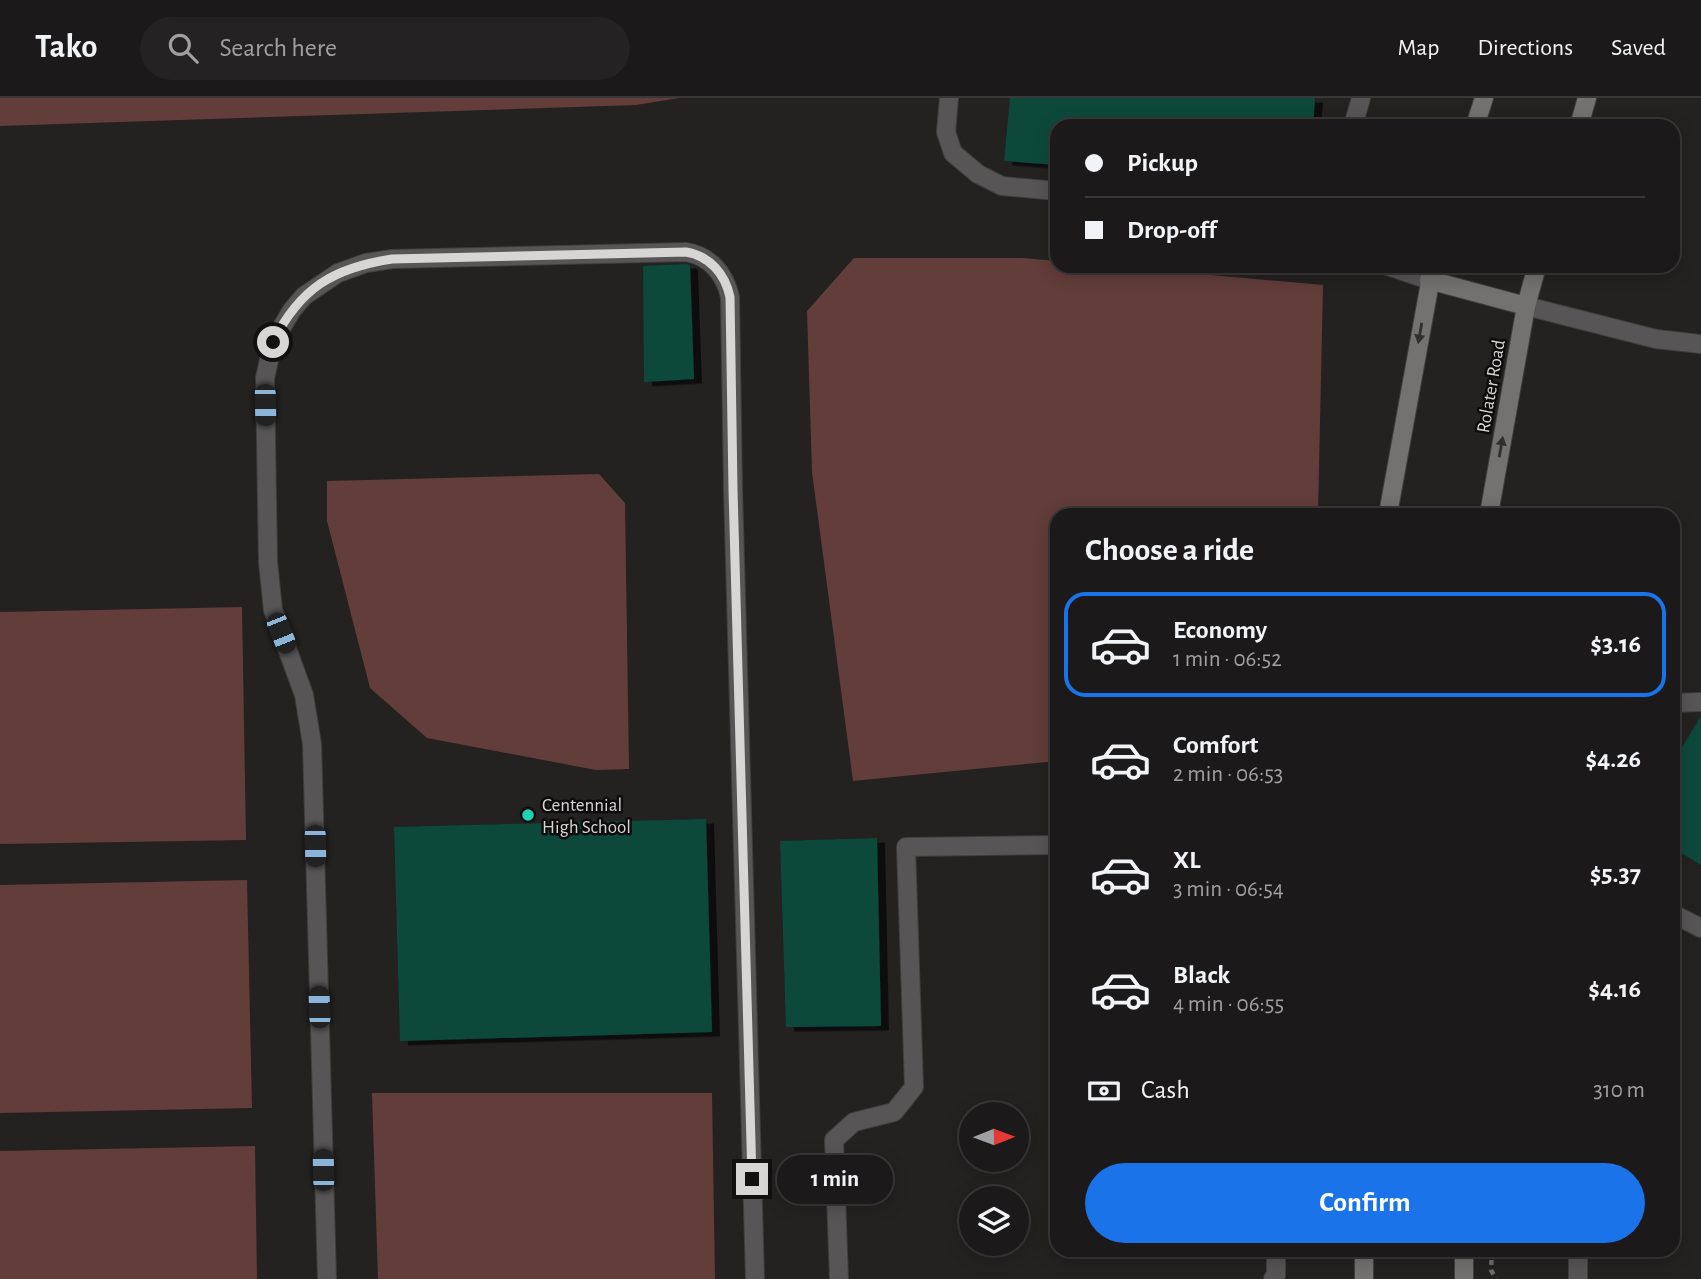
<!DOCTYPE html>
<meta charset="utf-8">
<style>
body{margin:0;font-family:"Alegreya Sans",sans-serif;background:#242222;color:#f1f3f6;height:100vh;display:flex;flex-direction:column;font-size:26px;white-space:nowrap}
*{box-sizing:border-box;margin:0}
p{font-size:23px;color:#a0a0a2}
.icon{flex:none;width:38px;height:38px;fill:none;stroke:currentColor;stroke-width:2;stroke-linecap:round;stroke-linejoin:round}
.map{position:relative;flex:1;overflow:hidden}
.panel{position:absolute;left:1050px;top:410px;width:630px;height:749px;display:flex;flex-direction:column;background:#1b1919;border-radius:21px;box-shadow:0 4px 18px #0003,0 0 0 2px #393838}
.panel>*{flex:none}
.guide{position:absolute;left:1050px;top:21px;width:630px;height:154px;border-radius:21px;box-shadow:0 4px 18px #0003,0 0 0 2px #393838;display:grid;align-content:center;height:154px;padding:0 35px;background:#1b1919}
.needle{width:46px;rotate:89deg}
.buttons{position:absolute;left:959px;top:1004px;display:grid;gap:14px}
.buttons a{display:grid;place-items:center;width:70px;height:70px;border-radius:50%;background:#1b1919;box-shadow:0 4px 18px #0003,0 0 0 2px #393838;font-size:35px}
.end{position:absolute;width:32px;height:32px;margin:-16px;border:9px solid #d8d5d5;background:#111;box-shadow:0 0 0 4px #111}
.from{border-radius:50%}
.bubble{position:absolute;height:49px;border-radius:24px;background:#1b1919;box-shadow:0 4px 18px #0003,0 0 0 2px #393838;font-size:23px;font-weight:600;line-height:49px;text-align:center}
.car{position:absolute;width:21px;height:42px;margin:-21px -10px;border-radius:9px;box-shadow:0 0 5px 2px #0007;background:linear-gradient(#222 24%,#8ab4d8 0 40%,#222 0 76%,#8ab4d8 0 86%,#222 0)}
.guide b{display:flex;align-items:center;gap:24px;height:66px;font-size:26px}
.guide b+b{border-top:2px solid #393838}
.guide i{width:18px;height:18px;background:#f1f3f6}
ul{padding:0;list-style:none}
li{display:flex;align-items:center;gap:21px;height:105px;margin:0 14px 10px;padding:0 21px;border:4px solid transparent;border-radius:21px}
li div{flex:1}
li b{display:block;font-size:26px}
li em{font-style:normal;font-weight:600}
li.selected{border-color:#1a73e8}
li>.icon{width:63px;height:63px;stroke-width:1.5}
h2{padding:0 35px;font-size:32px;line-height:84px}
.pay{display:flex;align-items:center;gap:18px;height:77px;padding:0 35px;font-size:26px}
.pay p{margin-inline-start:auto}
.action{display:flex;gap:14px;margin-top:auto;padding:14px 35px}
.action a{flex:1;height:80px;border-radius:42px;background:#1a73e8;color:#fff;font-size:28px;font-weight:600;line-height:80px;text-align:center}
header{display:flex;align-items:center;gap:42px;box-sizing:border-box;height:98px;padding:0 35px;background:#1b1919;border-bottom:2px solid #393838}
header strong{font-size:33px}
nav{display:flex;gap:38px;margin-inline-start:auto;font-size:24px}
.search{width:490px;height:63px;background:#242222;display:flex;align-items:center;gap:18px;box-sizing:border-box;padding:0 24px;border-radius:38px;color:#a0a0a2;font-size:26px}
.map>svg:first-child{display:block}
.green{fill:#623d39}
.building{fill:#0a483b;filter:url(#shadow)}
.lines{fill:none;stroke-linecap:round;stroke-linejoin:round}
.service-casing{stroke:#413e3e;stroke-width:20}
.secondary-casing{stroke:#413e3e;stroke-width:20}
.path{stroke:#716e6e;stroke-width:4.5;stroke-dasharray:5 5;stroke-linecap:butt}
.service{stroke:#575555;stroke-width:18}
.secondary{stroke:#747271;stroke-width:18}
.oneway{fill:#312f2f}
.route{stroke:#d8d5d5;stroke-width:9}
.poi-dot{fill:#1ed5b1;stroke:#0d0b0b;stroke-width:2.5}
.labels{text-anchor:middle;stroke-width:5;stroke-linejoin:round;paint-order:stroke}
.street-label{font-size:19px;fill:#d8d5d5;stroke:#0d0b0b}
.poi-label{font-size:19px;fill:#d8d5d5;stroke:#0d0b0b;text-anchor:start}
</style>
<header>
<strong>Tako</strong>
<div class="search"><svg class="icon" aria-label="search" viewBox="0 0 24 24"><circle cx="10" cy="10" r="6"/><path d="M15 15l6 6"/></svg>Search here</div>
<nav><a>Map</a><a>Directions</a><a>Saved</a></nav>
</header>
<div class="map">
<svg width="1701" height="1181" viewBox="0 0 1701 1181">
<defs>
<filter id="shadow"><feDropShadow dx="8" dy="4.5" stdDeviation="0" flood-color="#0009"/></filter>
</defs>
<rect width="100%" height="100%" fill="#242121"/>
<g class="green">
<path d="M0 0H679L636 7 0 28Z"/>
<path d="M854 160H1022L1057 163V168H1110L1323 187 1318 416H1057V663L853 683 812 374 807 213Z"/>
<path d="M599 376 625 405 629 671 596 672 427 640 370 590 327 423V383Z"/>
<path d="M242 509 246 742 0 746V514Z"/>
<path d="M247 782 252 1010 0 1015V787Z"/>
<path d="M372 995H712L715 1181H378Z"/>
<path d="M255 1048 257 1181H0V1053Z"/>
</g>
<g class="building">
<path d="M1010 0H1315L1313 28H1057V67L1004 63Z"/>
<path d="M687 166 690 167 694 281 644 284 643 168Z"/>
<path d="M1701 618V767L1673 750V664Z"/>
<path d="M706 721 712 934 400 943 394 729Z"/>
<path d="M877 740 881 928 786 929 780 743Z"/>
</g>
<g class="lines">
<g class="service-casing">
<g id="service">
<path d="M949 0 946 34 953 55 978 76 1002 88 1057 93"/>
<path d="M1353 28 1361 0"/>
<path d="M1388 168 1429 182"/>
<path d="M1526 208 1656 241 1701 246"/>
<path d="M1673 605 1701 604"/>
<path d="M1673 816 1701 830"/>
<path d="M1578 1152V1181"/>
<path d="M327 1181 312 646 304 597 273 512 268 464 265 280 273 244 292 212 304 198 338 175 366 165 392 161 686 154C710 158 725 176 730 199L733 391 755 1181"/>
<path d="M839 1181 834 1042 854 1024 894 1014 914 989 906 749 1057 747"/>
<path d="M1273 1181 1276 1177V1152"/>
</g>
</g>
<g class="secondary-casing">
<g id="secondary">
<path d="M1475 28 1484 0"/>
<path d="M1579 28 1587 0"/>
<path d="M1429 182 1526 208"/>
<path d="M1388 416 1433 168"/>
<path d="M1489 416 1526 208 1537 168"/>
<path d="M1364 1152V1181"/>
<path d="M1464 1152V1181"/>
</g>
</g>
<path class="path" d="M1492 1152 1491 1172 1496 1181"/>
<use href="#service" class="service"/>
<use href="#secondary" class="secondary"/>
</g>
<defs><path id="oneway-solid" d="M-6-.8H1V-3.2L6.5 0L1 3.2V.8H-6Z" transform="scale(1.75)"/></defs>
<g class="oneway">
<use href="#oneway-solid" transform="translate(1420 235) rotate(100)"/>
<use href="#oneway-solid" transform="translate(1501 349) rotate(-80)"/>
</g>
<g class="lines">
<path class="route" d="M273 244C300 190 333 170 392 161L686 154C710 158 725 176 730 199L733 391 752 1081"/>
</g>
<circle class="poi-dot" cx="528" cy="717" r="7"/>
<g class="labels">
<g class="street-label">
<text transform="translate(1490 288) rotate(-80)" y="7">Rolater Road</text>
</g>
<g class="poi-label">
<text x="542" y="713">Centennial<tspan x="542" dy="22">High School</tspan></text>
</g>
</g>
</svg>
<div class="buttons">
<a><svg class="needle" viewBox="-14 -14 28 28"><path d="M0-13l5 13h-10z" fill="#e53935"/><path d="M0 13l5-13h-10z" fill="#a0a0a2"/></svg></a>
<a><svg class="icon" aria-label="layers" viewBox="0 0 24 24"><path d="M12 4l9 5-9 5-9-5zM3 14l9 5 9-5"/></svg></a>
</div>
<i class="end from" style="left:273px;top:244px"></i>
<i class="end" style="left:752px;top:1081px"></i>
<div class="bubble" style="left:777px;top:1057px;width:116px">1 min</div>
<i class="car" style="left:265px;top:307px;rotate:179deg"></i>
<i class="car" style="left:281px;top:535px;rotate:158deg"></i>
<i class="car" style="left:315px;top:748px;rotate:179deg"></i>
<i class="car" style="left:319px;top:909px;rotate:358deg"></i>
<i class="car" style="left:323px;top:1072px;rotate:359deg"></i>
<div class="guide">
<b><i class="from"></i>Pickup</b>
<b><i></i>Drop-off</b>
</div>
<section class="panel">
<h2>Choose a ride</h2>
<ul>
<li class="selected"><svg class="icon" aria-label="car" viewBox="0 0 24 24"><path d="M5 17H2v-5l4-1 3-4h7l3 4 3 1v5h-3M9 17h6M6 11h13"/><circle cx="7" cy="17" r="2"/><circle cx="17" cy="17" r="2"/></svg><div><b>Economy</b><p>1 min · 06:52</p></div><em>$3.16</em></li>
<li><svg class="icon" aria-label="car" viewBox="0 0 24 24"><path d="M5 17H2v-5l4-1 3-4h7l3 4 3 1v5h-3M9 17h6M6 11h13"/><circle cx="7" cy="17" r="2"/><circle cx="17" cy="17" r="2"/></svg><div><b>Comfort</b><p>2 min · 06:53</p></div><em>$4.26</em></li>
<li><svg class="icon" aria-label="car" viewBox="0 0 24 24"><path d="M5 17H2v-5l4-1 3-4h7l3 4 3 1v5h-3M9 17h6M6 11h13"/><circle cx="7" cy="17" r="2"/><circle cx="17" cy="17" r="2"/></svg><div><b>XL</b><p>3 min · 06:54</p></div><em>$5.37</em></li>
<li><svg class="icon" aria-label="car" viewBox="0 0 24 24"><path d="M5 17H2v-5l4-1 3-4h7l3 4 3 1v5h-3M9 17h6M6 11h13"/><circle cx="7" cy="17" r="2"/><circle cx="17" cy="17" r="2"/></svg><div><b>Black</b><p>4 min · 06:55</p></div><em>$4.16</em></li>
</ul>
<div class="pay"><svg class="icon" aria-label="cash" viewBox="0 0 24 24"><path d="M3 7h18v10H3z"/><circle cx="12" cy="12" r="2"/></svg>Cash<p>310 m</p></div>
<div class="action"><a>Confirm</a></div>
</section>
</div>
